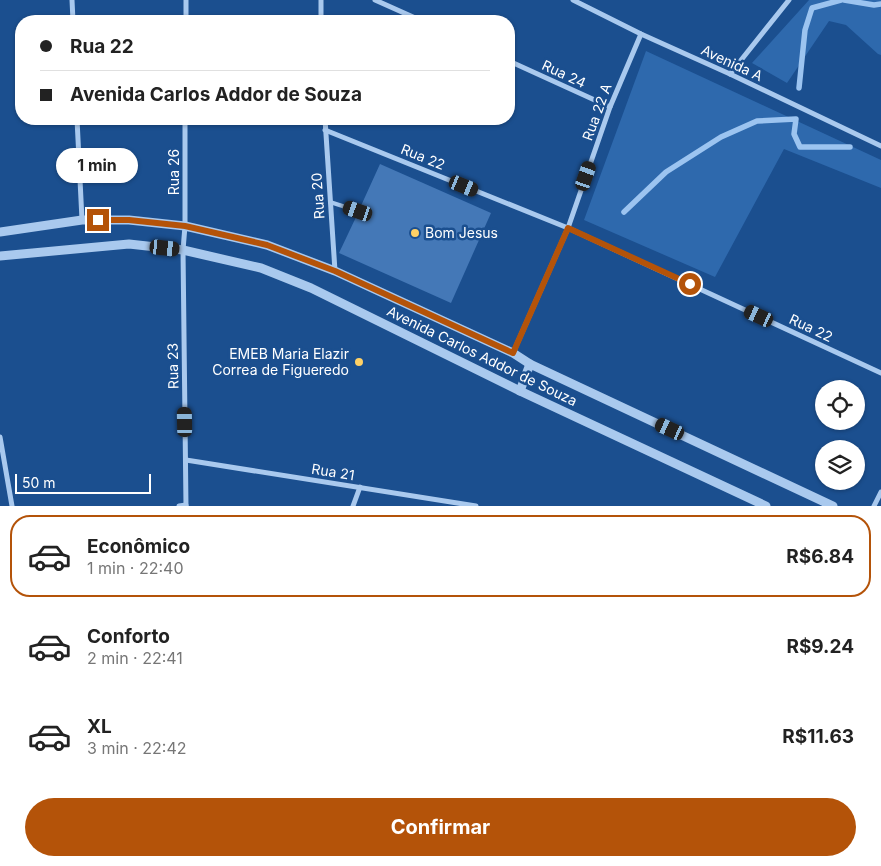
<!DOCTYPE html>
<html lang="pt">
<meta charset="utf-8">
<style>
body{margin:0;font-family:Inter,sans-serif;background:#f6f6f6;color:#222;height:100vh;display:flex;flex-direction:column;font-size:19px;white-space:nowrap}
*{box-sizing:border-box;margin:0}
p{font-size:16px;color:#767676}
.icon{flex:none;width:28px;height:28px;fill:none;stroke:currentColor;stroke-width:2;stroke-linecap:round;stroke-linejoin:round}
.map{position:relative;height:506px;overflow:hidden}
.drawer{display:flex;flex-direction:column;background:#fff;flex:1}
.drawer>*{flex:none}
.top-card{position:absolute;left:15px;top:15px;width:500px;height:110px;border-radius:20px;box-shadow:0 1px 4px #0004;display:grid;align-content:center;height:110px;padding:0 25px;background:#fff}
.buttons{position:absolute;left:815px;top:380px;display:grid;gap:10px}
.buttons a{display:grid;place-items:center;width:50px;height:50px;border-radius:50%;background:#fff;box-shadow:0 1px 4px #0004;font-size:25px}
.scale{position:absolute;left:15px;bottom:12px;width:136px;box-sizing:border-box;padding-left:5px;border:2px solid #fff;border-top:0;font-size:14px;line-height:18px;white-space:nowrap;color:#fff;-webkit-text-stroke:4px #1b4f8f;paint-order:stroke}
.end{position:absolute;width:22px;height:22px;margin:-11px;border:6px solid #b45309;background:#fff;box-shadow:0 0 0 2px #fff}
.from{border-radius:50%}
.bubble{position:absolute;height:35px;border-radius:18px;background:#fff;box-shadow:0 1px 4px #0004;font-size:16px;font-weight:700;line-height:35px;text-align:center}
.car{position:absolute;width:15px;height:30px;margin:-15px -8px;border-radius:6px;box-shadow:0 0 4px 1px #0007;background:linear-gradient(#222 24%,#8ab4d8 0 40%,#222 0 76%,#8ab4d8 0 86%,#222 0)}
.top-card b{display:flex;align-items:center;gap:18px;height:48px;font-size:19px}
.top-card b+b{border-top:1px solid #e0e0e0}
.top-card i{width:12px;height:12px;background:#222}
ul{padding:9px 0 0;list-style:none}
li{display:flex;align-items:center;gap:15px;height:82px;margin:0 10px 8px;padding:0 15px;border:2px solid transparent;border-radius:20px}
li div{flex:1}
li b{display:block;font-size:19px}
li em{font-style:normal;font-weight:700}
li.current{border-color:#b45309}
li>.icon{width:45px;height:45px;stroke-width:1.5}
.button{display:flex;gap:10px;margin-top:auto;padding:10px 25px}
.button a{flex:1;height:58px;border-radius:30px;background:#b45309;color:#fff;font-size:20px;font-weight:700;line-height:58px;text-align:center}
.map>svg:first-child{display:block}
.green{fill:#2e69ad}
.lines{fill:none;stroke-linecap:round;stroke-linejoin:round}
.stream{stroke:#9cc4f0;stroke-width:5.5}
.building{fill:#4478b7}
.service{stroke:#a9c9ee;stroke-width:4}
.minor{stroke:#a9c9ee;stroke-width:5}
.tertiary{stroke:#a9c9ee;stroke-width:9}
.route{stroke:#b45309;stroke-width:6}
.poi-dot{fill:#ffd166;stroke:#1b4f8f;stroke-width:2}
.labels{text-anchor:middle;stroke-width:5;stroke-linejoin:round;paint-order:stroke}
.street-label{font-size:14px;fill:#fff;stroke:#1b4f8f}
.poi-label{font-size:14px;fill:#fff;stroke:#1b4f8f;text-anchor:start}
</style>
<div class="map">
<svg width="881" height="506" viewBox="0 0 881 506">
<rect width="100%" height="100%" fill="#1b4f8f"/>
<g class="green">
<path d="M809 0H881V55L878 54 846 25 829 21 787 83 752 63Z"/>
<path d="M646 51 881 160V188L784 149 715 277 584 220Z"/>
</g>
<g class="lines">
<g class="stream">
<path d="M844 0 874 5 881 4"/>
<path d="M799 88 805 30 812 8 841 0"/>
<path d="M624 212 666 172 721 137 757 121 796 119 794 134 800 147H850"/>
</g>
</g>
<path class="building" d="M380 164 491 213 451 303 339 253 357 215 361 213 362 210 360 208Z"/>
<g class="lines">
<path class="service" d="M330 202 358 211"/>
<g class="minor">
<path d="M72 0 73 21"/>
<path d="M321 0V21"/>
<path d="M375 0 422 21"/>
<path d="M573 0 641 34 730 74 881 146"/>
<path d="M186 21V0"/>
<path d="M509 61 610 107"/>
<path d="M730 74 789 0"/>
<path d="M77 119 82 220"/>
<path d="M185 119V226L183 250 186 506"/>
<path d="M325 119 335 271"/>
<path d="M325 130 568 228 881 373"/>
<path d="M513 353 568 228 610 107 641 34"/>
<path d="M0 437 12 506"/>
<path d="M186 460 476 506"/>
<path d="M179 506 186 505"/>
<path d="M353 506 360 487"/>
<path d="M874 506 881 492"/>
</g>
<g class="tertiary">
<path d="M0 232 82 220H129L185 226 267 245 335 271 513 353 530 364 833 506"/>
<path d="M0 256 129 244 183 250 261 268 311 288 520 391 766 506"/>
<path d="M520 391 530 364"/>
</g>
</g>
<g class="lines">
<path class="route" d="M98 220H129L185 226 267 245 335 271 513 353 568 228 690 284"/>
</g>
<g class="poi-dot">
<circle cx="415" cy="233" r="5"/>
<circle cx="359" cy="362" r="5"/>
</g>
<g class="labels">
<g class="street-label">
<text transform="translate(732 63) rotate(25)" y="5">Avenida A</text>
<text transform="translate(564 74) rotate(25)" y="5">Rua 24</text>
<text transform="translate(597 112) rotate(-70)" y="5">Rua 22 A</text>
<text transform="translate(423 157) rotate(22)" y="5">Rua 22</text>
<text transform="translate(174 172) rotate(-90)" y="5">Rua 26</text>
<text transform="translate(318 196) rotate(-94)" y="5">Rua 20</text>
<text transform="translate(811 328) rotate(25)" y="5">Rua 22</text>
<text transform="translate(482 356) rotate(26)" y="5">Avenida Carlos Addor de Souza</text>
<text transform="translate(173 366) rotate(-91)" y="5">Rua 23</text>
<text transform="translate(333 472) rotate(9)" y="5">Rua 21</text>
</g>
<g class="poi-label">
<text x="425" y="238">Bom Jesus</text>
<text x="349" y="359" text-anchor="end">EMEB Maria Elazir<tspan x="349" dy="16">Correa de Figueredo</tspan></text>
</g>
</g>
</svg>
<div class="buttons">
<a><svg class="icon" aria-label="locate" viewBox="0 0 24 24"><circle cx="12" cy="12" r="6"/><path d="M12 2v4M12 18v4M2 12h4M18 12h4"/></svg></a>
<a><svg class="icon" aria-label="layers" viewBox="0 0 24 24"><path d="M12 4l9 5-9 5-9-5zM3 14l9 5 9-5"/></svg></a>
</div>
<div class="scale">50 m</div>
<i class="end from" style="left:690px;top:284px"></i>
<i class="end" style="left:98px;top:220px"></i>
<div class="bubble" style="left:56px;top:148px;width:82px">1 min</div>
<i class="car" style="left:586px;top:176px;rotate:19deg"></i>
<i class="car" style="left:464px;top:186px;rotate:112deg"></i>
<i class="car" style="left:358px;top:211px;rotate:289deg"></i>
<i class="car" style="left:165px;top:248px;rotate:96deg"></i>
<i class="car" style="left:759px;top:316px;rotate:295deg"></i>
<i class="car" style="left:185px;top:422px;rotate:359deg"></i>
<i class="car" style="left:670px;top:429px;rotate:295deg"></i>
<div class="top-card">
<b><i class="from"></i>Rua 22</b>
<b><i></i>Avenida Carlos Addor de Souza</b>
</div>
</div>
<section class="drawer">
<ul>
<li class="current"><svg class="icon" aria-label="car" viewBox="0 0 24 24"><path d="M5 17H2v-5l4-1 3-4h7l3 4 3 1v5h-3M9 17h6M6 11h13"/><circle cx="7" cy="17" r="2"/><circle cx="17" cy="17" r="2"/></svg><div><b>Econômico</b><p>1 min · 22:40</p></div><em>R$6.84</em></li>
<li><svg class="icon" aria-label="car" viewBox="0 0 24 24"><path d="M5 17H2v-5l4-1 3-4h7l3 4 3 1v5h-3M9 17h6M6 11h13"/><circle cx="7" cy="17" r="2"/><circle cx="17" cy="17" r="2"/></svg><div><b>Conforto</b><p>2 min · 22:41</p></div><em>R$9.24</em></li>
<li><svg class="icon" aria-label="car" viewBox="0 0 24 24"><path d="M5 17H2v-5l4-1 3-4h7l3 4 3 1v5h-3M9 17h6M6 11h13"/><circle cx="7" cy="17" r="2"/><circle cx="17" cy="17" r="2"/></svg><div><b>XL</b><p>3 min · 22:42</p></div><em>R$11.63</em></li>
</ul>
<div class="button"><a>Confirmar</a></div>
</section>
